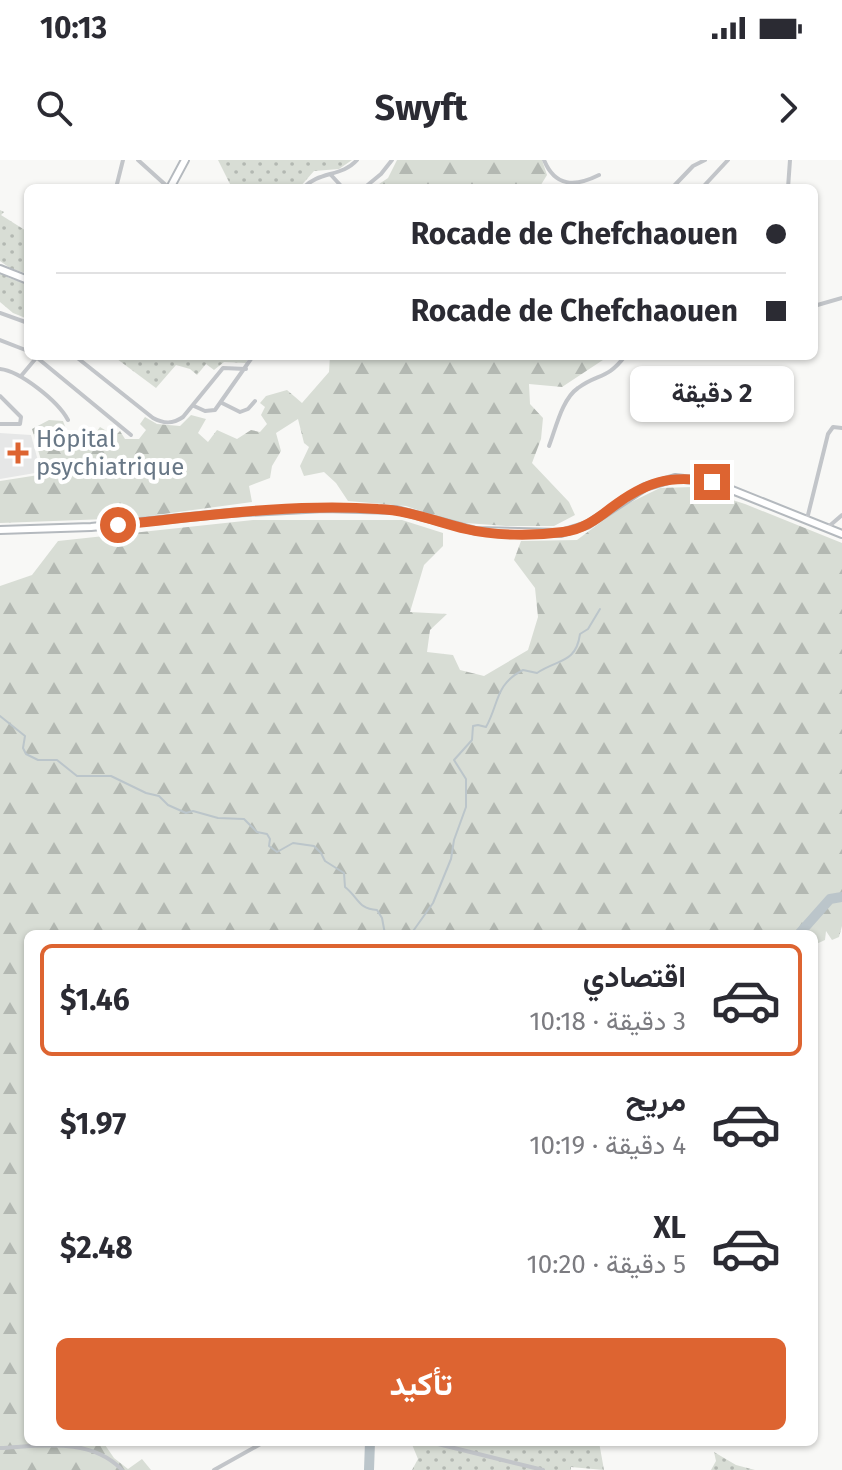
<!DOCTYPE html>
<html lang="ar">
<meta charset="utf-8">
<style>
body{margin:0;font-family:"Fira Sans",Vazirmatn,sans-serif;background:#f2f2f3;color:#2b2b33;direction:rtl;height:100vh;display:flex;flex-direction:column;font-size:30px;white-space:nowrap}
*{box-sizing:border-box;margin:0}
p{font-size:26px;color:#7c7c81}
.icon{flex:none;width:44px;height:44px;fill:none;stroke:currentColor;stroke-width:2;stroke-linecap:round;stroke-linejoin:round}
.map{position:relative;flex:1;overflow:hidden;direction:ltr}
.sheet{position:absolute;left:24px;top:770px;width:794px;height:516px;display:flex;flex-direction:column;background:#fff;border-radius:12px;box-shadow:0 2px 6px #0004;direction:rtl}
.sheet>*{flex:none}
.guide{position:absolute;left:24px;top:24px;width:794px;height:176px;border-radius:12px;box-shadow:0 2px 6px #0004;direction:rtl;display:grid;align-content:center;height:176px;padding:0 32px;background:#fff}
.end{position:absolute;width:36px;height:36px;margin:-18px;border:10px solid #dd6431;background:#fff;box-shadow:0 0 0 4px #fff}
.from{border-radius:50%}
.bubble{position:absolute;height:56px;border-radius:12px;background:#fff;box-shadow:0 2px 6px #0004;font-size:26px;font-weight:700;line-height:56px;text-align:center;direction:rtl}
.guide b{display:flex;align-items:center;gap:28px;height:76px;font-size:30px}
.guide b+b{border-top:2px solid #e1e1e2}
.guide i{width:20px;height:20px;background:#2b2b33}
ul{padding:14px 0 0;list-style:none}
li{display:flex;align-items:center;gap:24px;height:112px;margin:0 16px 12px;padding:0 16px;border:4px solid transparent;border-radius:12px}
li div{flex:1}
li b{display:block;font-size:30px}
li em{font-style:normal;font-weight:700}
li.active{border-color:#dd6431}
li>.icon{width:72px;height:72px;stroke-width:1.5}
.action{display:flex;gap:16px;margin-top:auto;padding:16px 32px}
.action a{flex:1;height:92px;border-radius:12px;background:#dd6431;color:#fff;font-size:32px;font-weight:700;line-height:92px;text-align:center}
.status{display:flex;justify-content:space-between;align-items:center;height:56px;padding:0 40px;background:#fff;direction:ltr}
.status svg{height:22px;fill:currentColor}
header{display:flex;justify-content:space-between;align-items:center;height:104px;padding:0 32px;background:#fff;font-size:36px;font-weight:700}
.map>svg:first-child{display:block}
.built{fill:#e6e7e7}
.grass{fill:url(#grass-dots)}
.forest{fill:url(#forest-firs)}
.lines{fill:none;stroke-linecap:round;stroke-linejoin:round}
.stream{stroke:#bbc5ca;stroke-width:2}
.river{stroke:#bbc5ca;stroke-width:10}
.secondary-casing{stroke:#b4b9be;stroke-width:10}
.street{stroke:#c2c5c9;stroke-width:4}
.secondary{stroke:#fff;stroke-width:6}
.route{stroke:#dd6431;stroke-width:10}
.poi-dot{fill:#dd6431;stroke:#fff;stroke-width:3}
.labels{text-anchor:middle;stroke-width:8;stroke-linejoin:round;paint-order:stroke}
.poi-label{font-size:24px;fill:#687786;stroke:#fff;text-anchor:start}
</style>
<div class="status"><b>10:13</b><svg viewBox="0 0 49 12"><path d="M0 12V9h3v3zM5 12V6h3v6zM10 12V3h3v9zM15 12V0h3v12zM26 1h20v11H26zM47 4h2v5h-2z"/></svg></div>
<header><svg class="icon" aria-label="forward" viewBox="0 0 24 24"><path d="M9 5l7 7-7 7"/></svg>Swyft<svg class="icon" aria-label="search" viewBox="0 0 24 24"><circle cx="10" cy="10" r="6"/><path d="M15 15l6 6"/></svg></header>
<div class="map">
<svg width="842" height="1310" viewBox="0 0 842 1310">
<defs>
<pattern id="grass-dots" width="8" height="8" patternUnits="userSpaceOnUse" patternTransform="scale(2)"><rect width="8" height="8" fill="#d8ddd5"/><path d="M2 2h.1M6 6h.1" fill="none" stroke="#b3b8b2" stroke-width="1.8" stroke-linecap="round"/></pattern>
<pattern id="forest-firs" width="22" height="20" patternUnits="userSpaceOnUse" patternTransform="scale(2)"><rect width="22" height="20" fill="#d8ddd5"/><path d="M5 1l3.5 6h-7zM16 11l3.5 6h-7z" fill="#b3b8b2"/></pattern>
</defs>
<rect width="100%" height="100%" fill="#f8f8f6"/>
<path class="built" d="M0 273 31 275 41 312 0 319Z"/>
<g class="grass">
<path d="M218 0H352L339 9 314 11 299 28H232Z"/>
<path d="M0 50 4 52 1 55 28 72V114L10 108 0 101Z"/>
<path d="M0 112 9 118 28 124V159L13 153 0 142Z"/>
<path d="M113 196H249L246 203 224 202 214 210 206 204 197 215 190 209 176 205 156 228Z"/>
<path d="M411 1282H599L604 1310 571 1307V1310H412L418 1299Z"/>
<path d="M714 1292 736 1305 755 1310H711L716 1301Z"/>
</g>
<g class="forest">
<path d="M397 0H542L547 15 539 28H373L388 18Z"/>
<path d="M330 196H609L562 227 529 224 530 244 543 258 541 279 532 303 569 342 575 355 554 366H506L452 362 406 346 348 341 336 323 324 312 304 316 300 306 309 287 304 283 298 259 276 273 281 291 272 306 270 318 249 326 252 342 134 358 0 363V321L45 314 32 269 49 260 63 261 69 277 87 285 100 267 115 276 120 271 125 279H139L146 270 140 264 145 257 157 264 180 266 191 255 206 259 198 273 208 282 217 270 237 279 251 270 260 272 267 264 261 255 265 247 260 243 266 236 287 230 302 243 329 212Z"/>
<path d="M692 327 745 344 842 383V766L839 777 832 780 826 771 825 780 814 785V774H28V1282H103L114 1298 128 1309 142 1299 151 1310H0V426L32 415 58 381 253 360H402L443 373V386L424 405 410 452 447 454 430 470 427 492 453 495 460 510 484 516 528 490 538 457 535 428 514 400 521 381 577 380 621 347 660 328Z"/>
</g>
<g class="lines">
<g class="stream">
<path d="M0 556 25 576 23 588 26 594 38 600H57L77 616H111L146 633 159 636 168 645 186 653 193 651 218 658 244 659 257 672 267 674 270 679 269 686 277 692 293 683 314 686 321 693 325 701 344 713 345 727C359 738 358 749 377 750L382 758 385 774"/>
<path d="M411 774 433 743 451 699 454 680 466 647V619L454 600 472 580 473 566 478 565 486 567C499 544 495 524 523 510L537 513C557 499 576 504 580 474L588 469 600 449"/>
</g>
<g class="river">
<path d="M799 774 830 739 842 737"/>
<path d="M369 1310 370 1282"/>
</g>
<g class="secondary-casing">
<g id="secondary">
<path d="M170 28 185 0"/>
<path d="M0 109 28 120"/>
<path d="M0 370 91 367 229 353 324 348 397 350 476 371 561 373 587 365 645 327 675 318 712 322 842 374"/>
</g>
</g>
<g class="street">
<path d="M138 0 169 28"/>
<path d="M544 0C555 27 575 27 599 15"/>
<path d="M331 15 343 28"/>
<path d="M116 28 123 0"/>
<path d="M303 28C319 11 342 17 357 0"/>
<path d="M364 28 381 14 392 0"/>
<path d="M672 28 693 6 705 0"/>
<path d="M702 28 728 0"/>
<path d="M788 28 790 0"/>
<path d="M814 146 842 138"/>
<path d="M0 153 28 163"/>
<path d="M0 180 28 191"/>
<path d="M35 196 131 275"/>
<path d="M75 196 153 258C164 264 173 264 183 257L223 208 246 209"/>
<path d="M0 209C20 211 58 241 68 260"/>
<path d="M21 216 37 197"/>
<path d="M0 236 21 257 20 264H0"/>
<path d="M222 243 240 252 248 249 255 241"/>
<path d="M194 246 205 251 215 250 253 196"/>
<path d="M549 286C556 268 562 239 578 228 598 213 607 220 625 196"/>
<path d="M807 359 828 274 833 267 842 268"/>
<path d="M827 368 842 355"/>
<path d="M430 1282 543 1310"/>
<path d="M0 1288C41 1286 91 1277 122 1310"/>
<path d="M214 1310 264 1282"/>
</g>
<use href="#secondary" class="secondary"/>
</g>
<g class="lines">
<path class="route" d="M118 365C204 356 291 343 378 349 408 350 437 362 466 369 495 376 534 376 563 372 582 370 597 359 611 348 645 322 670 314 712 322"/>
</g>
<path class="poi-dot" d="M14 281h8v8h8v8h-8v8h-8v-8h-8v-8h8z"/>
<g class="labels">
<g class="poi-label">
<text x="36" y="287">Hôpital<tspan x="36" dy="28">psychiatrique</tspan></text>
</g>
</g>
</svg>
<i class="end from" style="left:118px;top:365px"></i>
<i class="end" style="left:712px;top:322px"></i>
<div class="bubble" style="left:630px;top:206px;width:164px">2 دقيقة</div>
<div class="guide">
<b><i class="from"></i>Rocade de Chefchaouen</b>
<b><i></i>Rocade de Chefchaouen</b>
</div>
<section class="sheet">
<ul>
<li class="active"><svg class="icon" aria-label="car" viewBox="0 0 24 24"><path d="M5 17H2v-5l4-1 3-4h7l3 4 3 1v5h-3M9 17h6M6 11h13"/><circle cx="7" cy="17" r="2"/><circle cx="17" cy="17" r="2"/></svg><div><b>اقتصادي</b><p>3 دقيقة · 10:18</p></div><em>$1.46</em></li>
<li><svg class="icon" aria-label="car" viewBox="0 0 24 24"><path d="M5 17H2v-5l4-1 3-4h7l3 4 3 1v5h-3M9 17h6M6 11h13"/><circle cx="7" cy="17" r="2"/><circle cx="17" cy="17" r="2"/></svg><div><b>مريح</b><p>4 دقيقة · 10:19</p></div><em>$1.97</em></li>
<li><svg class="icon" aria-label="car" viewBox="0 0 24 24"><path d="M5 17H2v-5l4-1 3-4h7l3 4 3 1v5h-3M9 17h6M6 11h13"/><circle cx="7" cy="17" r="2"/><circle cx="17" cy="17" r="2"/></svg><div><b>XL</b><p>5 دقيقة · 10:20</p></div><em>$2.48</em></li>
</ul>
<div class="action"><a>تأكيد</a></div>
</section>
</div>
